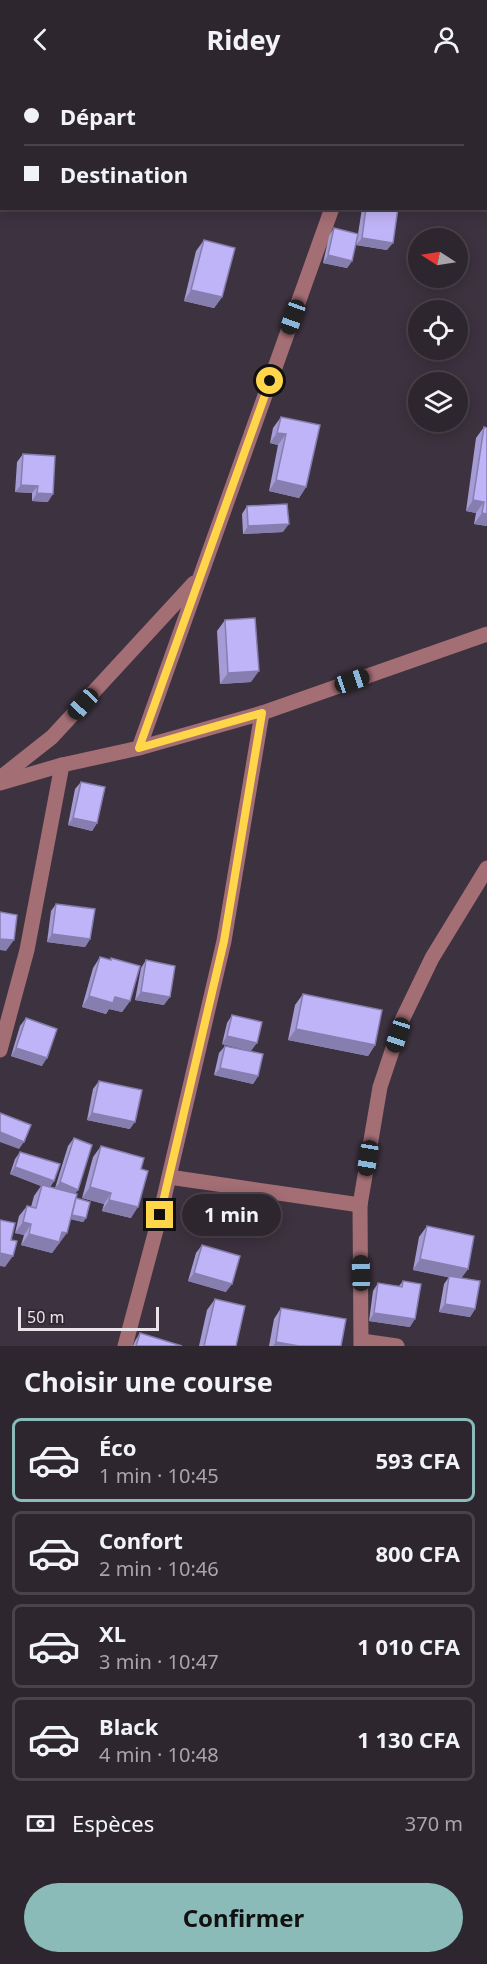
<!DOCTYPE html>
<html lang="fr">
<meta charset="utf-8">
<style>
body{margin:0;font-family:"Noto Sans",sans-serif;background:#362e37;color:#f1f3f6;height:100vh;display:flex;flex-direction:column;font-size:22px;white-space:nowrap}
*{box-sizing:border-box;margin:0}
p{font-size:20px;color:#a7a5aa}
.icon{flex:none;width:33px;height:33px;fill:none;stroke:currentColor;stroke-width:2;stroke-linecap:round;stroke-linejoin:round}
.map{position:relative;height:1268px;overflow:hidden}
.sheet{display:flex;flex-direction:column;background:#2e262f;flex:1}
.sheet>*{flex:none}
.hud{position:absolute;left:0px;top:0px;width:488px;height:132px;box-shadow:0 3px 15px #0003,0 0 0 2px #49434b;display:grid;align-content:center;height:132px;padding:0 24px;background:#2e262f}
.needle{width:39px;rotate:282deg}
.controls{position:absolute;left:408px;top:150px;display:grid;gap:12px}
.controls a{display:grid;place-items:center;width:60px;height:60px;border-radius:50%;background:#2e262f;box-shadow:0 3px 15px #0003,0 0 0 2px #49434b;font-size:30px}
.scale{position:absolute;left:18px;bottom:15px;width:141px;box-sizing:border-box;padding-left:6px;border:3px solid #eae3eb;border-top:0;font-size:16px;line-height:21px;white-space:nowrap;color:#eae3eb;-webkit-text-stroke:4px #332835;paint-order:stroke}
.end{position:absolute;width:27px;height:27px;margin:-14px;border:8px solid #ffd54a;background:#111;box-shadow:0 0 0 3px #111}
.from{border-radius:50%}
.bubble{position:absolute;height:42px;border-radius:21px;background:#2e262f;box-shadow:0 3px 15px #0003,0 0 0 2px #49434b;font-size:20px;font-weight:700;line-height:42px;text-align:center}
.car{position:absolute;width:18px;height:36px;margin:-18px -9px;border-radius:8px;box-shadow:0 0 4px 2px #0007;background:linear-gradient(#222 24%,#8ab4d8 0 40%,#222 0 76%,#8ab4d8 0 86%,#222 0)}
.hud b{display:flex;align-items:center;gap:21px;height:57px;font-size:22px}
.hud b+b{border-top:2px solid #49434b}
.hud i{width:15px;height:15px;background:#f1f3f6}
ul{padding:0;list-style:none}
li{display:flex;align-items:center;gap:18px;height:84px;margin:0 12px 9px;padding:0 12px;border:3px solid #49434b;border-radius:9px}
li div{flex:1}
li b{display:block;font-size:22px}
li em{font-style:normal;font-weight:700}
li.current{border-color:#8bbbb9}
li>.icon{width:54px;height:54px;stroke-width:1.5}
h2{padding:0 24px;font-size:27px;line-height:72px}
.pay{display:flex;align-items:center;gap:15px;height:66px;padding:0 24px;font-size:22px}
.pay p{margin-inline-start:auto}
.button{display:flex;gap:12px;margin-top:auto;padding:12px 24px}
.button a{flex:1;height:69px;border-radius:36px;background:#8bbbb9;color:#111;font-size:24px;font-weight:700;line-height:69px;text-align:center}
header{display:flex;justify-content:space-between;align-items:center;height:78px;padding:0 24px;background:#2e262f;font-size:27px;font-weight:700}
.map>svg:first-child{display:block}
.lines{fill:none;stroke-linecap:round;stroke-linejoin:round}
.minor{stroke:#a46e75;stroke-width:15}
.wall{fill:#a59bd5}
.shaded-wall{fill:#867eae}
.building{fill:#c0b4f8;stroke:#867eae;stroke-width:1.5}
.route{stroke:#ffd54a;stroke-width:8}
</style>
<header><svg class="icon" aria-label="back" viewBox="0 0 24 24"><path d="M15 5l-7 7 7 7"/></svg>Ridey<svg class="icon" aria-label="person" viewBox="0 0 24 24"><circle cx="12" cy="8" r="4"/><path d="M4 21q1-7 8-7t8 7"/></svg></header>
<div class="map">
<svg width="487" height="1268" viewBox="0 0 487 1268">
<rect width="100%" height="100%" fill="#3d323f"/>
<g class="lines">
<g class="minor">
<path d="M378 2V0"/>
<path d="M486 86H487"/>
<path d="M139 670 332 130"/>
<path d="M0 700 52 659 194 505"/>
<path d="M0 705 62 687 139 670 262 635 487 556"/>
<path d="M0 972 27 872 62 687"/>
<path d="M169 1099 360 1127"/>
<path d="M362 1263 397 1268"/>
<path d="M125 1268 160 1137 224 863 262 635"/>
<path d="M361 1268 360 1127 380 1009 403 940 432 880 487 790"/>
</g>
</g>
<g class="wall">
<path d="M362 130H398L387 172 356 167 358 158 352 183 347 190 323 185 329 158 334 150 358 156Z"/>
<path d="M204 162 222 219 214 230 184 223 196 173Z"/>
<path d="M281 339 306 409 299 420 269 413 278 367 270 365 273 350Z"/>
<path d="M484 349 487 448 474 446 476 435 466 433 476 360Z"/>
<path d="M23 376 48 424 32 423V415L15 414 17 384Z"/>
<path d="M247 428 283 454 243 456 242 436Z"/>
<path d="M225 542 251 604 220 606 217 553Z"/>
<path d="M81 704 97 745 92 753 68 747 75 711Z"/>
<path d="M56 826 90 861 85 869 47 864 51 833Z"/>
<path d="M100 879 110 882 111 880 130 923 122 934 109 931 106 936 82 929 93 890Z"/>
<path d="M146 882 164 927 135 922 141 890Z"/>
<path d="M303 916 375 967 368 978 288 962 295 927Z"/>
<path d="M232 937 251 973 222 966 227 945Z"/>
<path d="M26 940 42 988 11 978 20 948Z"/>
<path d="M225 968 258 998 253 1006 214 997 219 975Z"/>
<path d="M99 1003 130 1051 87 1042 93 1011Z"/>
<path d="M74 1060 75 1116 86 1140 83 1144 71 1141 59 1166V1165L52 1175 21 1167 24 1157 15 1155 19 1138 27 1128 31 1129 34 1118 41 1108 10 1096 15 1081 20 1074 54 1103 50 1109 55 1110 68 1068Z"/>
<path d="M101 1068 141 1091 131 1140 102 1133 104 1126 82 1120 93 1079Z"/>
<path d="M427 1148 468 1191 461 1200 475 1231 470 1239 439 1234 444 1206 449 1199 413 1192 419 1159Z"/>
<path d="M202 1167 226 1214 188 1203 196 1175Z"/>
<path d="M403 1203 410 1249 369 1243 373 1213 378 1205 399 1208Z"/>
<path d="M215 1221 236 1268H199L207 1232Z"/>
<path d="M281 1230 341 1268H269L274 1241Z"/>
<path d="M140 1255 182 1268H133L135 1263Z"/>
</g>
<g class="shaded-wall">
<path d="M362 160 393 165 387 172 356 167Z"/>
<path d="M328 177 352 183 347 190 323 185Z"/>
<path d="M191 212 222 219 214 230 184 223Z"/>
<path d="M277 355 286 356 278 367 270 365Z"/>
<path d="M276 402 306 409 299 420 269 413Z"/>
<path d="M21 407 38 408 32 415 15 414Z"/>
<path d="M37 415 53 416 48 424 32 423Z"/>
<path d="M473 422 484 424 476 435 466 433Z"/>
<path d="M482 435 487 436V448L474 446Z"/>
<path d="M289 446 283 454 243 456 248 448Z"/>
<path d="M259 593 251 604 220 606 228 595Z"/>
<path d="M73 740 97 745 92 753 68 747Z"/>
<path d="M52 856 90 861 85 869 47 864Z"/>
<path d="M0 861 14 862 6 873 0 872Z"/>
<path d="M141 914 170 919 164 927 135 922Z"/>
<path d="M89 918 115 919 130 923 122 934 109 931 106 936 82 929Z"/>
<path d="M296 951 375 967 368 978 288 962Z"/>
<path d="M227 958 257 965 251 973 222 966Z"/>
<path d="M16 970 47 980 42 988 11 978Z"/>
<path d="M220 990 258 998 253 1006 214 997Z"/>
<path d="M92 1035 135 1044 130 1051 87 1042Z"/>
<path d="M0 1054 24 1064 19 1071 0 1064Z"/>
<path d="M15 1089 54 1103 49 1111 10 1096Z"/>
<path d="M60 1104 78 1112 73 1119 54 1111Z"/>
<path d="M90 1109 111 1115 104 1126 82 1120Z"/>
<path d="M109 1122 138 1129 131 1140 102 1133Z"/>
<path d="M72 1137 86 1140 83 1144 69 1141Z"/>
<path d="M23 1144 31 1146 24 1157 15 1155Z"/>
<path d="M62 1154 67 1155 52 1175 21 1167 29 1156Z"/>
<path d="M0 1175 13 1178 5 1189 0 1188Z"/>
<path d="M420 1181 468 1191 460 1202 413 1192Z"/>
<path d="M194 1195 232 1206 226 1214 188 1203Z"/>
<path d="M445 1226 475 1231 470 1239 439 1234Z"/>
<path d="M374 1235 415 1241 410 1249 369 1243Z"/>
<path d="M276 1264 299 1268H273Z"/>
</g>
<g class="building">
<path d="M0 0H6V2H2L1 42Z"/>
<path d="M222 0H246V2H226Z"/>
<path d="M486 7 487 8V36H486Z"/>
<path d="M366 130H398L393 165 362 160Z"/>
<path d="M334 150 358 156 352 183 328 177Z"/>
<path d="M204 162 235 170 222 219 191 212Z"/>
<path d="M281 339 320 347 306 409 276 402 286 356 277 355Z"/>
<path d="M484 349 487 350V436L482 435 484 424 473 422Z"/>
<path d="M23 376 55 378 53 416 37 415 38 408 21 407Z"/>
<path d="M287 426 289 446 248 448 247 428Z"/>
<path d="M255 540 259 593 228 595 225 542Z"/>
<path d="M81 704 105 709 97 745 73 740Z"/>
<path d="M56 826 95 831 90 861 52 856Z"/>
<path d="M0 834 17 837 14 862 0 861Z"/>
<path d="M100 879 111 882V880L140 888 130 923 115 919 113 925 89 918Z"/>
<path d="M146 882 175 888 170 919 141 914Z"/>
<path d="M303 916 382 932 375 967 296 951Z"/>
<path d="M232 937 262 944 257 965 227 958Z"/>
<path d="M26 940 57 951 47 980 16 970Z"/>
<path d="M225 968 263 976 258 998 220 990Z"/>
<path d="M99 1003 142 1012 135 1044 92 1035Z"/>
<path d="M0 1035 31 1047 24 1064 0 1054Z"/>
<path d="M74 1060 92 1067 78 1112 60 1104Z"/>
<path d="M101 1068 144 1080 141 1091 148 1093 138 1129 109 1122 111 1115 90 1109Z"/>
<path d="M20 1074 60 1086 54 1103 15 1089Z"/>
<path d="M42 1107 77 1116 67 1155 62 1154 59 1164 29 1156 31 1146 23 1144 27 1128 36 1130Z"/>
<path d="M76 1120 90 1124 86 1140 72 1137Z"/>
<path d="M0 1142 15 1145 11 1162 17 1163 13 1178 0 1175Z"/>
<path d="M427 1148 474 1158 468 1191 420 1181Z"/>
<path d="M202 1167 240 1178 232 1206 194 1195Z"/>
<path d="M449 1198 480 1203 475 1231 445 1226Z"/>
<path d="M403 1203 421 1206 415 1241 374 1235 378 1205 402 1209Z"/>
<path d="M215 1221 245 1228 236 1268H204Z"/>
<path d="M281 1230 346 1241 341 1268H299L276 1264Z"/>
<path d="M140 1255 182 1268H136Z"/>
</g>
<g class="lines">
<path class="route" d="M160 1137 224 863 262 635 139 670 270 303"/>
</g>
</svg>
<div class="controls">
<a><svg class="needle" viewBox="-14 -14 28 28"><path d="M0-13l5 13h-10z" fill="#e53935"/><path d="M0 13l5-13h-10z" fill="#a7a5aa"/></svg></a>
<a><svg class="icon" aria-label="locate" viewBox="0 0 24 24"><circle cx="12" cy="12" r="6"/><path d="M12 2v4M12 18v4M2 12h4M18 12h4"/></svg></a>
<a><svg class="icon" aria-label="layers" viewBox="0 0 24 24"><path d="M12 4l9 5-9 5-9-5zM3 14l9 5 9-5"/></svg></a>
</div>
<div class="scale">50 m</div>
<i class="end from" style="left:270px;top:303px"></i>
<i class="end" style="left:160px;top:1137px"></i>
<div class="bubble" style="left:182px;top:1116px;width:99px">1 min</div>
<i class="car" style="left:293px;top:239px;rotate:200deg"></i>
<i class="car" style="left:352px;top:603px;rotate:71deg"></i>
<i class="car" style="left:83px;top:626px;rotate:223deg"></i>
<i class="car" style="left:398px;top:957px;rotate:198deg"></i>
<i class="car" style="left:368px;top:1080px;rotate:189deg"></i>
<i class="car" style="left:361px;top:1195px;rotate:359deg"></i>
<div class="hud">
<b><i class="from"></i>Départ</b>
<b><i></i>Destination</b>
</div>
</div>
<section class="sheet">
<h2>Choisir une course</h2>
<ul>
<li class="current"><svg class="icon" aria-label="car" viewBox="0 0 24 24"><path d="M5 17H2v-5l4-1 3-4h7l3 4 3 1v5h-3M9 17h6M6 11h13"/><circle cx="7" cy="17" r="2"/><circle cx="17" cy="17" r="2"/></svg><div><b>Éco</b><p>1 min · 10:45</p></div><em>593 CFA</em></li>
<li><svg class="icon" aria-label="car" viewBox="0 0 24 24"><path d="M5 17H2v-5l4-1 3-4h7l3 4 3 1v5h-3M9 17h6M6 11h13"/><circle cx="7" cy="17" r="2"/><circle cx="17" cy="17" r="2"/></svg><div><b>Confort</b><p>2 min · 10:46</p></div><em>800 CFA</em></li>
<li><svg class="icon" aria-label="car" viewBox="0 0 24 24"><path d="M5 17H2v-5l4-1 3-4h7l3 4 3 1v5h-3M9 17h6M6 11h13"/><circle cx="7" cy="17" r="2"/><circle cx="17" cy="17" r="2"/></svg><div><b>XL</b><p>3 min · 10:47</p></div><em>1 010 CFA</em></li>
<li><svg class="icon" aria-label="car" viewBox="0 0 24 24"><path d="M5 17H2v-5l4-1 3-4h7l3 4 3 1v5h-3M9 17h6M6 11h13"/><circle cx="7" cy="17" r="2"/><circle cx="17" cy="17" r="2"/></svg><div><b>Black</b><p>4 min · 10:48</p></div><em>1 130 CFA</em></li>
</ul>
<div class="pay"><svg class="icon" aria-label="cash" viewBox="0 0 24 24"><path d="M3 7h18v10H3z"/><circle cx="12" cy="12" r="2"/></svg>Espèces<p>370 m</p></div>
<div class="button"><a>Confirmer</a></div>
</section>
